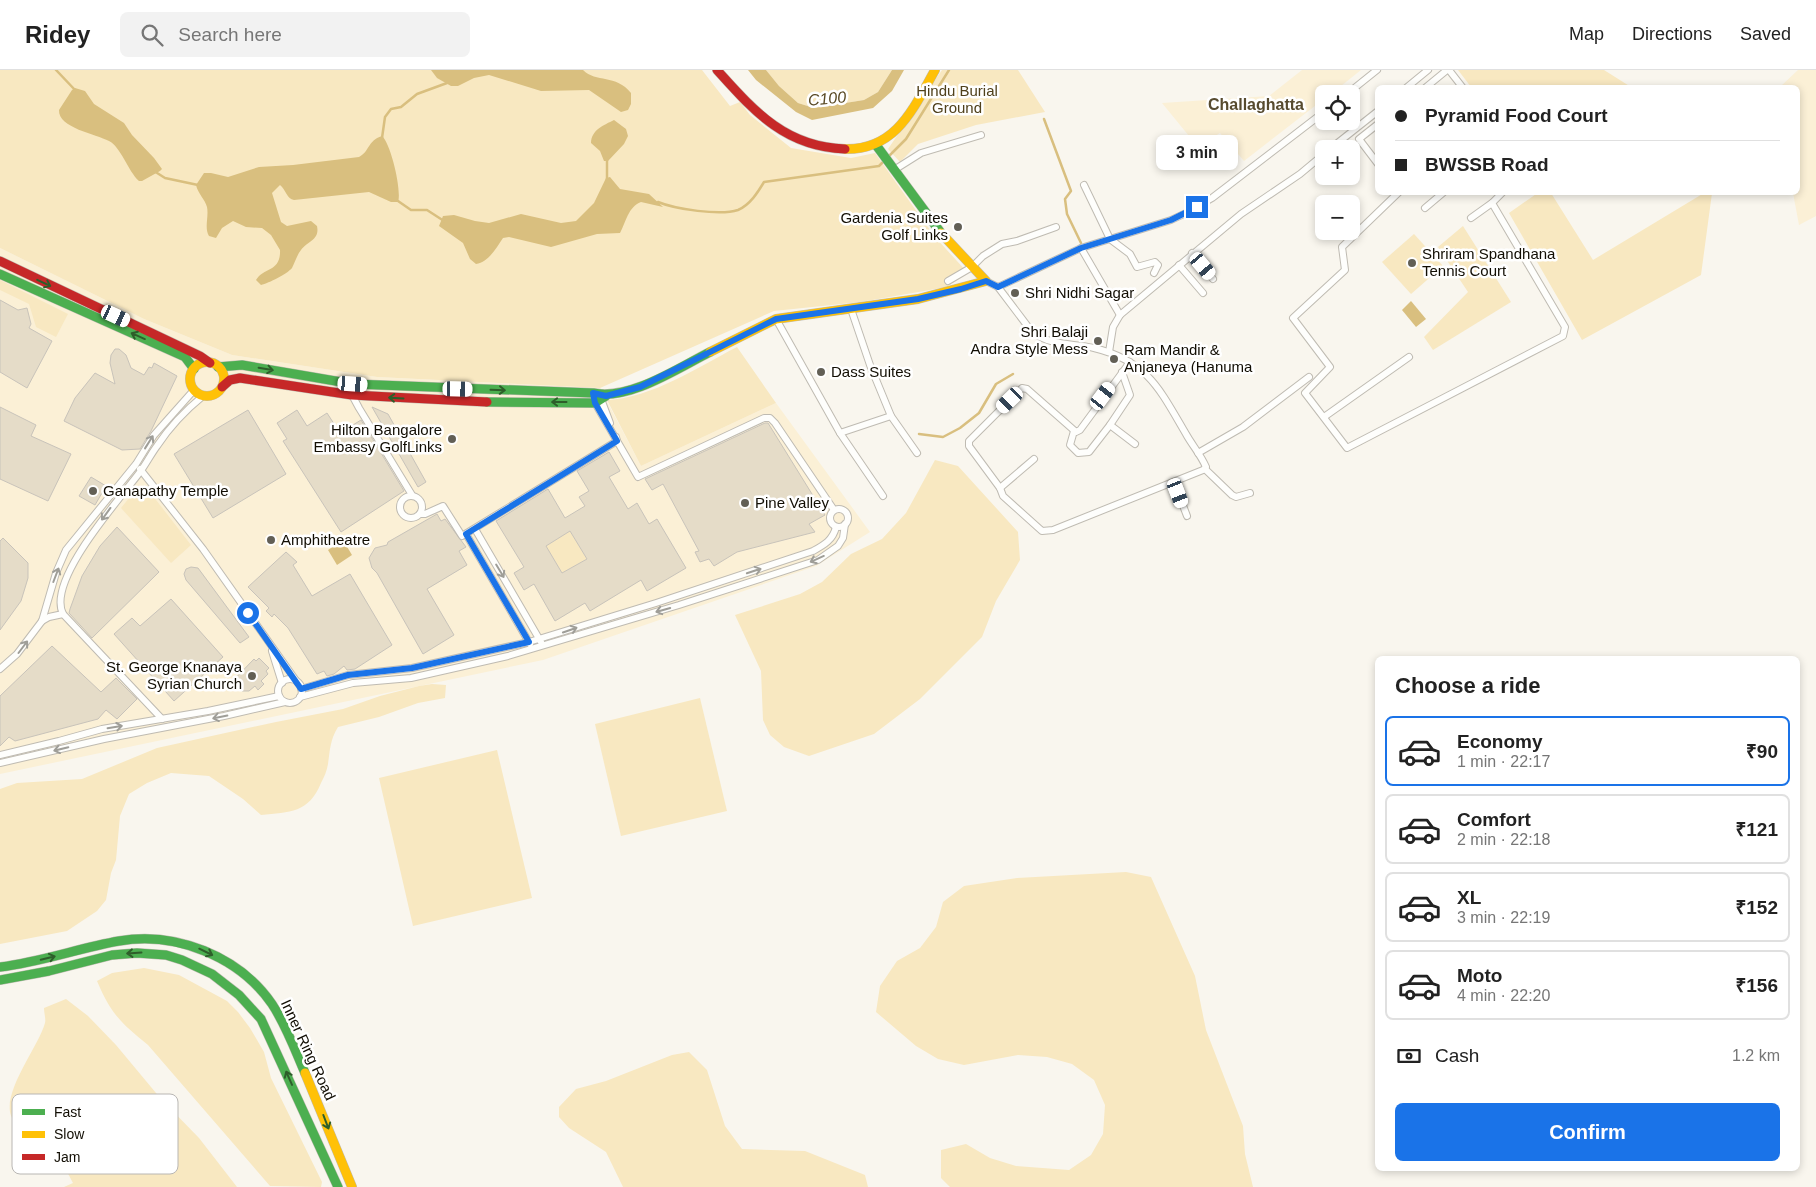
<!DOCTYPE html>
<meta charset="utf-8">
<style>
body{margin:0;font-family:Helvetica,sans-serif;background:#f2f2f2;color:#222;height:100vh;display:flex;flex-direction:column;font-size:19px;white-space:nowrap}
*{box-sizing:border-box;margin:0}
p{font-size:16px;color:#767676}
.icon{flex:none;width:28px;height:28px;fill:none;stroke:currentColor;stroke-width:2;stroke-linecap:round;stroke-linejoin:round}
.map{position:relative;flex:1;overflow:hidden}
.panel{position:absolute;left:1375px;top:586px;width:425px;height:515px;display:flex;flex-direction:column;background:#fff;border-radius:8px;box-shadow:0 2px 8px #0003}
.panel>*{flex:none}
.guide{position:absolute;left:1375px;top:15px;width:425px;height:110px;border-radius:8px;box-shadow:0 2px 8px #0003;display:grid;align-content:center;height:110px;padding:0 20px;background:#fff}
.controls{position:absolute;left:1315px;top:15px;display:grid;gap:10px}
.controls a{display:grid;place-items:center;width:45px;height:45px;border-radius:8px;background:#fff;box-shadow:0 2px 8px #0003;font-size:25px}
.end{position:absolute;width:22px;height:22px;margin:-11px;border:6px solid #1a73e8;background:#fff;box-shadow:0 0 0 2px #fff}
.from{border-radius:50%}
.bubble{position:absolute;height:35px;border-radius:8px;background:#fff;box-shadow:0 2px 8px #0003;font-size:16px;font-weight:700;line-height:35px;text-align:center}
.car{position:absolute;width:15px;height:30px;margin:-15px -8px;border-radius:6px;box-shadow:0 0 4px 1px #0007;background:linear-gradient(#fff 24%,#345 0 40%,#fff 0 76%,#345 0 86%,#fff 0)}
.guide b{display:flex;align-items:center;gap:18px;height:48px;font-size:19px}
.guide b+b{border-top:1px solid #e0e0e0}
.guide i{width:12px;height:12px;background:#222}
ul{padding:0;list-style:none}
li{display:flex;align-items:center;gap:15px;height:70px;margin:0 10px 8px;padding:0 10px;border:2px solid #e0e0e0;border-radius:8px}
li div{flex:1}
li b{display:block;font-size:19px}
li em{font-style:normal;font-weight:700}
li.current{border-color:#1a73e8}
li>.icon{width:45px;height:45px;stroke-width:1.5}
h2{padding:0 20px;font-size:22px;line-height:60px}
.pay{display:flex;align-items:center;gap:12px;height:55px;padding:0 20px;font-size:19px}
.pay p{margin-inline-start:auto}
.primary-button{display:flex;gap:10px;margin-top:auto;padding:10px 20px}
.primary-button a{flex:1;height:58px;border-radius:8px;background:#1a73e8;color:#fff;font-size:20px;font-weight:700;line-height:58px;text-align:center}
header{display:flex;align-items:center;gap:30px;box-sizing:border-box;height:70px;padding:0 25px;background:#fff;border-bottom:1px solid #e0e0e0}
header strong{font-size:24px}
nav{display:flex;gap:28px;margin-inline-start:auto;font-size:18px}
.search{width:350px;height:45px;background:#f2f2f2;display:flex;align-items:center;gap:12px;box-sizing:border-box;padding:0 18px;border-radius:8px;color:#767676;font-size:19px}
.map>svg:first-child{display:block}
.built{fill:#fbf0d6}
.green{fill:#f8e8c1}
.water{fill:#d9bf7f}
.lines{fill:none;stroke-linecap:round;stroke-linejoin:round}
.stream{stroke:#d9bf7f;stroke-width:2.5}
.building{fill:#e5dcc8;stroke:#c8c3ba;fill-rule:evenodd}
.street-casing{stroke:#bfbbb2;stroke-width:8}
.fast-casing{stroke:#bfbbb2;stroke-width:10}
.slow-casing{stroke:#bfbbb2;stroke-width:10}
.jam-casing{stroke:#bfbbb2;stroke-width:10}
.street{stroke:#fefefc;stroke-width:6}
.fast{stroke:#4caf50;stroke-width:9}
.slow{stroke:#ffc107;stroke-width:9}
.jam{stroke:#c62828;stroke-width:9}
.oneway{stroke:#2e5e2a}
.oneway2{stroke:#9f9e98}
.route{stroke:#1a73e8;stroke-width:6}
.poi-dot{fill:#625f55;stroke:#fff;stroke-width:2}
.labels{text-anchor:middle;stroke-width:5;stroke-linejoin:round;paint-order:stroke}
.park-label{font-size:15px;fill:#50411c;stroke:#fff}
.poi-label{font-size:15px;fill:#110d03;stroke:#fff;text-anchor:start}
.street-label{font-size:15px;fill:#110d03;stroke:#fff}
.water-label{font-size:16px;font-style:italic;fill:#594924;stroke:#fff}
.neighbourhood-label{font-size:16px;font-weight:bold;fill:#574b2f;stroke:#fff}
.key{fill:#fff;stroke:#b8b6b3;stroke-width:1}
.key-label{font-size:14px;fill:#110d03}
</style>
<header>
<strong>Ridey</strong>
<div class="search"><svg class="icon" aria-label="search" viewBox="0 0 24 24"><circle cx="10" cy="10" r="6"/><path d="M15 15l6 6"/></svg>Search here</div>
<nav><a>Map</a><a>Directions</a><a>Saved</a></nav>
</header>
<div class="map">
<svg width="1816" height="1117" viewBox="0 0 1816 1117">
<rect width="100%" height="100%" fill="#f9f6ee"/>
<g class="built">
<path d="M1302 0H1361L1331 24H1324V29L1244 91 1220 63 1198 77 1162 33 1269 26Z"/>
<path d="M1798 0H1816V146L1799 155 1793 123 1798 122V18L1780 17Z"/>
<path d="M0 178 144 249 232 285 377 307 600 318 641 396 776 333 870 462 816 496 543 590 0 704Z"/>
</g>
<g class="green">
<path d="M0 0H702L730 36 740 32 750 45 791 78 851 88 875 83 935 167 968 203 947 217 861 232 774 241 600 318 377 307 232 285 144 249 0 178Z"/>
<path d="M766 0H892L878 22 864 30 814 38 798 33 779 16Z"/>
<path d="M942 0H1018L1045 42 976 55 918 74 900 92 888 79Z"/>
<path d="M1458 0H1604L1631 17H1471Z"/>
<path d="M1539 122 1551 123 1593 190 1704 123H1712L1701 205 1582 270 1509 143Z"/>
<path d="M1463 156 1511 232 1433 280 1424 267 1468 222 1438 177Z"/>
<path d="M1414 164 1443 196 1411 224 1382 192Z"/>
<path d="M0 210 68 244 56 267 36 257 29 234 0 220Z"/>
<path d="M737 277 776 333 641 396 607 330C652 328 698 297 737 277Z"/>
<path d="M935 390 958 396 1018 462 1020 490 996 531 982 567 920 629 874 664 809 686 784 677 770 665 763 650 761 601 735 545 800 524 822 512 851 484 882 469 906 443Z"/>
<path d="M141 415 146 417 191 475 171 493 121 438 138 417Z"/>
<path d="M570 461 587 489 562 503 546 476Z"/>
<path d="M432 614 446 615 445 628 418 633 379 647 338 657C330 670 330 680 328 694 327 701 324 707 321 713 309 743 290 742 261 745L243 729 209 706 171 703 147 713 129 724 120 746 116 790 111 803 106 830 97 841 67 861 0 874V719L17 713 82 709 157 678 276 652 343 639 380 626 419 616Z"/>
<path d="M700 628 727 741 621 766 595 654Z"/>
<path d="M497 680 532 828 413 856 379 708Z"/>
<path d="M1126 802 1151 807 1195 906 1206 960 1243 1056 1245 1084 1253 1117H950L941 1108V1080L966 1074 990 1088 1016 1096 1069 1100 1091 1085 1103 1064 1105 1035 1094 1010 1072 994 1047 987 1018 985 964 995 938 989 916 976 876 942 880 916 897 891 920 878 936 857 943 832 964 816 1017 808Z"/>
<path d="M144 898 179 905 227 931 238 942 250 958 264 982 271 1008 322 1112 321 1117 270 1116 148 975C121 953 111 944 97 911L112 903Z"/>
<path d="M66 929 88 946 116 975 161 1029 199 1068 237 1117H64L73 1113C68 1104 54 1075 47 1070 35 1061 21 1063 12 1048 0 1024 38 978 45 953 46 949 44 943 44 938Z"/>
<path d="M689 982 707 1000 725 1056 742 1079 805 1081 865 1105 868 1117H623L606 1082 569 1058 559 1047V1037L576 1019 606 1011 672 985Z"/>
</g>
<g class="water">
<path d="M431 0H583C596 13 616 4 631 23V34L628 40 621 42 589 20 541 21 489 5 474 8 458 16H451L437 8Z"/>
<path d="M748 0H766L779 16 798 33 814 38 864 30 878 22 892 0H904L892 21 873 38 812 50 796 42 756 10Z"/>
<path d="M75 18 85 21 94 34 124 53 132 65 154 88 162 99 160 101 142 111H139C128 101 121 77 109 71 96 64 58 58 59 40L72 20Z"/>
<path d="M614 50 626 59 628 66 624 74 608 91H604L600 81 591 73C591 60 604 55 614 50Z"/>
<path d="M382 66C391 74 402 121 398 132H391L369 122 294 130C287 129 286 120 280 115L272 123 281 152 287 156 311 151 317 156C320 170 308 171 301 180 297 185 295 192 292 198 287 204 269 213 261 215L256 210C264 197 281 202 280 180L271 165 262 158 246 157 233 151 222 158 216 168 209 166C204 158 209 147 207 137 205 129 198 124 196 115L204 103H211L228 107 259 97 293 95 359 87C370 81 367 71 382 66Z"/>
<path d="M610 107 620 119 649 124 663 137 641 132C628 137 626 152 620 163L597 164 551 177 509 167 503 168C496 178 489 192 476 194L470 189 463 173 439 156 443 146 454 145 475 151 489 153 521 144 561 153 576 151 594 133 606 108Z"/>
<path d="M1411 231 1426 249 1416 257 1402 240Z"/>
<path d="M343 470 352 485 337 495 328 480Z"/>
</g>
<g class="lines">
<g class="stream">
<path d="M56 0 76 21"/>
<path d="M1044 49 1071 121 1065 129 1067 144 1081 173"/>
<path d="M382 68 385 47 391 39 401 37 417 24 447 13"/>
<path d="M889 86 906 69 949 0"/>
<path d="M607 88V110"/>
<path d="M154 101 165 108 198 115"/>
<path d="M398 131 411 140H427L444 151"/>
<path d="M658 132C675 139 720 146 738 140 750 135 758 122 764 112L879 96 885 90"/>
<path d="M919 364 943 367 960 358 979 343 996 314 1013 304"/>
</g>
</g>
<g class="building">
<path d="M0 230 18 240 27 238 31 254 29 258 52 271 27 318 0 302Z"/>
<path d="M115 279H119L126 285 131 298 144 305 149 297 152 298 154 293 177 306 151 361 140 379 122 380 64 351 75 328 95 303 115 314 110 293 111 285Z"/>
<path d="M0 337 36 355 31 366 71 384 48 431 0 409Z"/>
<path d="M372 337 388 344 426 412 418 417Z"/>
<path d="M248 340 286 404 213 448 174 384Z"/>
<path d="M297 340 307 356 327 343 340 363 361 350 404 421 341 462 283 371 287 369 277 353Z"/>
<path d="M765 353H768L825 445 809 454 815 462 737 482 714 496 709 489 700 492 695 482 699 481 663 414 652 420 645 409Z"/>
<path d="M609 382 620 401 609 407 628 439 637 433 649 454 657 449 686 498 647 521 641 510 590 541 585 533 555 551 534 514 524 520 514 503 524 497 496 451 548 419 565 448 585 436 579 427 589 421 577 401ZM570 461 587 489 562 503 546 476Z"/>
<path d="M91 407 106 416 95 435 79 426Z"/>
<path d="M437 444 441 451 445 449 466 477 459 481 467 495 427 519 454 565 423 584 377 503 372 498 369 488 375 478 387 475 388 472Z"/>
<path d="M117 457 159 502 92 568 69 543 70 539 82 506 100 476Z"/>
<path d="M3 468 28 493V508L21 531 0 560V471Z"/>
<path d="M286 482 297 492 293 495 312 526 350 504 392 575 355 599 347 600 344 596 334 604 327 606 324 601 317 604 288 558 274 544 272 547 266 541 269 538 248 517Z"/>
<path d="M191 497 198 498 249 567 240 573 186 510 184 504 186 499Z"/>
<path d="M171 529 223 587 174 631 114 564 132 548 140 556Z"/>
<path d="M52 576 101 622 116 608 137 629 117 649 106 640 98 649 15 671 9 667 0 676V626Z"/>
<path d="M259 588 269 598 266 601 268 604 261 611 264 614 258 620 255 616 249 621H242L238 617 226 618 254 589 256 591Z"/>
</g>
<g class="lines">
<g class="street-casing">
<g id="street">
<path d="M1449 0 1463 18"/>
<path d="M1406 18 1428 0"/>
<path d="M1425 18 1447 0"/>
<path d="M1347 24 1377 0"/>
<path d="M1378 54 1359 69 1378 94"/>
<path d="M1330 79 1378 41"/>
<path d="M894 100 921 83 981 65"/>
<path d="M1084 115 1110 169 1130 184 1137 197 1155 192 1158 195 1154 203"/>
<path d="M1399 122 1342 177 1345 200 1293 248 1330 297 1305 323 1347 378 1563 266 1565 257 1492 133 1503 122"/>
<path d="M1425 138 1444 122"/>
<path d="M1471 148 1492 133"/>
<path d="M1081 178 1120 245"/>
<path d="M1192 183 1213 209"/>
<path d="M1179 195 1203 223"/>
<path d="M948 211 972 197 983 186 1002 174 1017 171 1056 157"/>
<path d="M986 211 998 217 1081 178 1171 150 1188 142 1212 128 1324 42"/>
<path d="M998 217 1032 262C1051 276 1072 273 1094 278 1148 291 1160 320 1186 364 1192 375 1201 385 1206 397L1203 400 1053 460 1042 461 1003 426 1000 418 969 376V371L1022 318 1027 319 1076 362 1080 360 1130 292"/>
<path d="M851 239 870 295 891 346 917 383"/>
<path d="M776 249 840 363 883 426"/>
<path d="M1109 282 1113 257 1120 245 1241 144 1300 104 1324 84"/>
<path d="M353 314 352 325 359 338 412 425"/>
<path d="M601 329 610 353"/>
<path d="M595 333 638 407 764 348H770L775 353 834 440"/>
<path d="M1324 347 1409 287"/>
<path d="M1110 355 1135 374"/>
<path d="M1074 361 1070 375 1078 383 1089 382 1110 355 1130 325 1122 302"/>
<path d="M840 363 891 346"/>
<path d="M1198 383 1243 357 1309 307"/>
<path d="M140 399 203 479 297 612"/>
<path d="M1205 399 1232 425 1236 427 1250 423"/>
<path d="M1174 412 1187 446"/>
<path d="M1000 418 1034 389"/>
<circle cx="411" cy="437" r="11"/>
<circle cx="839" cy="448" r="9"/>
<path d="M420 444H425L443 436 462 466 617 371 616 367"/>
<path d="M475 459 541 572"/>
<path d="M466 464 530 574"/>
<path d="M42 551 49 547 63 544"/>
<path d="M272 581 282 613"/>
<path d="M0 599 17 584 42 551 56 503 66 480 136 394 154 365 194 320"/>
<circle cx="290" cy="621" r="12"/>
<path d="M301 619 348 605 412 598 529 572 656 533 813 481C824 475 833 470 836 457"/>
<path d="M300 627 353 613 411 608 508 586 679 535 818 490 838 476 843 468 845 454"/>
<path d="M162 649 63 544C46 510 120 429 140 402 146 394 151 384 157 376 169 358 187 339 203 326"/>
<path d="M0 685 59 671 102 659 208 641 279 626"/>
<path d="M0 693 104 669 224 646 285 632"/>
</g>
</g>
<g class="fast-casing">
<g id="fast">
<path d="M876 75 941 163"/>
<path d="M0 204 185 287 194 299"/>
<path d="M218 297 242 295 353 314 593 323C629 331 678 298 710 282"/>
<path d="M487 332 595 333 606 326"/>
<path d="M0 897C41 892 79 878 119 871 175 861 239 886 272 934 286 955 295 980 305 1003"/>
<path d="M0 910 49 901 112 885 137 883 166 885 182 890 212 904 239 925 261 949 338 1117"/>
</g>
</g>
<g class="slow-casing">
<g id="slow">
<path d="M845 79C896 80 913 39 935 0"/>
<path d="M710 282 776 249 918 229 986 211 941 163"/>
<circle cx="207" cy="309" r="17"/>
<path d="M305 1003 352 1117"/>
</g>
</g>
<g class="jam-casing">
<g id="jam">
<path d="M717 0C754 41 785 77 845 79"/>
<path d="M0 191 200 286 210 293"/>
<path d="M222 317 230 310 240 308 352 325 487 332"/>
</g>
</g>
<use href="#street" class="street"/>
<use href="#fast" class="fast"/>
<use href="#slow" class="slow"/>
<use href="#jam" class="jam"/>
</g>
<defs><path id="oneway-shaft" d="M-6 0H5M1.5-3L5.5 0L1.5 3" fill="none" stroke-width="1.6" stroke-linecap="round" stroke-linejoin="round" transform="scale(1.25)"/></defs>
<g class="oneway">
<use href="#oneway-shaft" transform="translate(44 213) rotate(25)"/>
<use href="#oneway-shaft" transform="translate(138 266) rotate(-156)"/>
<use href="#oneway-shaft" transform="translate(266 299) rotate(10)"/>
<use href="#oneway-shaft" transform="translate(498 320) rotate(2)"/>
<use href="#oneway-shaft" transform="translate(396 328) rotate(-177)"/>
<use href="#oneway-shaft" transform="translate(559 332) rotate(-180)"/>
<use href="#oneway-shaft" transform="translate(206 882) rotate(26)"/>
<use href="#oneway-shaft" transform="translate(134 883) rotate(176)"/>
<use href="#oneway-shaft" transform="translate(48 888) rotate(-14)"/>
<use href="#oneway-shaft" transform="translate(289 1008) rotate(-114)"/>
<use href="#oneway-shaft" transform="translate(326 1052) rotate(69)"/>
</g>
<g class="oneway2">
<use href="#oneway-shaft" transform="translate(149 372) rotate(-58)"/>
<use href="#oneway-shaft" transform="translate(106 444) rotate(126)"/>
<use href="#oneway-shaft" transform="translate(817 489) rotate(156)"/>
<use href="#oneway-shaft" transform="translate(500 501) rotate(59)"/>
<use href="#oneway-shaft" transform="translate(754 501) rotate(-18)"/>
<use href="#oneway-shaft" transform="translate(56 505) rotate(-69)"/>
<use href="#oneway-shaft" transform="translate(663 540) rotate(164)"/>
<use href="#oneway-shaft" transform="translate(570 560) rotate(-19)"/>
<use href="#oneway-shaft" transform="translate(23 577) rotate(-53)"/>
<use href="#oneway-shaft" transform="translate(220 647) rotate(169)"/>
<use href="#oneway-shaft" transform="translate(115 657) rotate(-9)"/>
<use href="#oneway-shaft" transform="translate(61 679) rotate(167)"/>
</g>
<g class="lines">
<path class="route" d="M248 543 301 619 348 605 412 598 529 572 466 464 617 371 595 333 593 323 606 326 640 317 776 249 918 229 961 219 986 211 998 217 1081 178 1171 150 1197 137"/>
</g>
<g class="poi-dot">
<circle cx="958" cy="157" r="5"/>
<circle cx="1412" cy="193" r="5"/>
<circle cx="1015" cy="223" r="5"/>
<circle cx="1098" cy="271" r="5"/>
<circle cx="1114" cy="289" r="5"/>
<circle cx="821" cy="302" r="5"/>
<circle cx="452" cy="369" r="5"/>
<circle cx="93" cy="421" r="5"/>
<circle cx="745" cy="433" r="5"/>
<circle cx="271" cy="470" r="5"/>
<circle cx="252" cy="606" r="5"/>
</g>
<g class="labels">
<g class="park-label">
<text x="957" y="26">Hindu Burial<tspan x="957" dy="17">Ground</tspan></text>
</g>
<g class="poi-label">
<text x="948" y="153" text-anchor="end">Gardenia Suites<tspan x="948" dy="17">Golf Links</tspan></text>
<text x="1422" y="189">Shriram Spandhana<tspan x="1422" dy="17">Tennis Court</tspan></text>
<text x="1025" y="228">Shri Nidhi Sagar</text>
<text x="1088" y="267" text-anchor="end">Shri Balaji<tspan x="1088" dy="17">Andra Style Mess</tspan></text>
<text x="1124" y="285">Ram Mandir &amp;<tspan x="1124" dy="17">Anjaneya (Hanuma</tspan></text>
<text x="831" y="307">Dass Suites</text>
<text x="442" y="365" text-anchor="end">Hilton Bangalore<tspan x="442" dy="17">Embassy GolfLinks</tspan></text>
<text x="103" y="426">Ganapathy Temple</text>
<text x="755" y="438">Pine Valley</text>
<text x="281" y="475">Amphitheatre</text>
<text x="242" y="602" text-anchor="end">St. George Knanaya<tspan x="242" dy="17">Syrian Church</tspan></text>
</g>
<g class="street-label">
<text transform="translate(308 980) rotate(65)" y="5">Inner Ring Road</text>
</g>
<g class="water-label">
<text transform="translate(827 28) rotate(-5)" y="6">C100</text>
</g>
<g class="neighbourhood-label">
<text x="1256" y="40">Challaghatta</text>
</g>
</g>
<rect x="12" y="1024" width="166" height="80" rx="8" class="key"/>
<rect x="22" y="1039" width="23" height="6" fill="#4caf50"/>
<rect x="22" y="1061" width="23" height="7" fill="#ffc107"/>
<rect x="22" y="1084" width="23" height="6" fill="#c62828"/>
<g class="key-label">
<text x="54" y="1047">Fast</text>
<text x="54" y="1069">Slow</text>
<text x="54" y="1092">Jam</text>
</g>
</svg>
<div class="controls">
<a><svg class="icon" aria-label="locate" viewBox="0 0 24 24"><circle cx="12" cy="12" r="6"/><path d="M12 2v4M12 18v4M2 12h4M18 12h4"/></svg></a>
<a>+</a>
<a>−</a>
</div>
<i class="end from" style="left:248px;top:543px"></i>
<i class="end" style="left:1197px;top:137px"></i>
<div class="bubble" style="left:1156px;top:65px;width:82px">3 min</div>
<i class="car" style="left:1203px;top:196px;rotate:140deg"></i>
<i class="car" style="left:116px;top:246px;rotate:115deg"></i>
<i class="car" style="left:353px;top:314px;rotate:94deg"></i>
<i class="car" style="left:458px;top:319px;rotate:91deg"></i>
<i class="car" style="left:1103px;top:326px;rotate:37deg"></i>
<i class="car" style="left:1010px;top:330px;rotate:226deg"></i>
<i class="car" style="left:1178px;top:423px;rotate:159deg"></i>
<div class="guide">
<b><i class="from"></i>Pyramid Food Court</b>
<b><i></i>BWSSB Road</b>
</div>
<section class="panel">
<h2>Choose a ride</h2>
<ul>
<li class="current"><svg class="icon" aria-label="car" viewBox="0 0 24 24"><path d="M5 17H2v-5l4-1 3-4h7l3 4 3 1v5h-3M9 17h6M6 11h13"/><circle cx="7" cy="17" r="2"/><circle cx="17" cy="17" r="2"/></svg><div><b>Economy</b><p>1 min · 22:17</p></div><em>₹90</em></li>
<li><svg class="icon" aria-label="car" viewBox="0 0 24 24"><path d="M5 17H2v-5l4-1 3-4h7l3 4 3 1v5h-3M9 17h6M6 11h13"/><circle cx="7" cy="17" r="2"/><circle cx="17" cy="17" r="2"/></svg><div><b>Comfort</b><p>2 min · 22:18</p></div><em>₹121</em></li>
<li><svg class="icon" aria-label="car" viewBox="0 0 24 24"><path d="M5 17H2v-5l4-1 3-4h7l3 4 3 1v5h-3M9 17h6M6 11h13"/><circle cx="7" cy="17" r="2"/><circle cx="17" cy="17" r="2"/></svg><div><b>XL</b><p>3 min · 22:19</p></div><em>₹152</em></li>
<li><svg class="icon" aria-label="car" viewBox="0 0 24 24"><path d="M5 17H2v-5l4-1 3-4h7l3 4 3 1v5h-3M9 17h6M6 11h13"/><circle cx="7" cy="17" r="2"/><circle cx="17" cy="17" r="2"/></svg><div><b>Moto</b><p>4 min · 22:20</p></div><em>₹156</em></li>
</ul>
<div class="pay"><svg class="icon" aria-label="cash" viewBox="0 0 24 24"><path d="M3 7h18v10H3z"/><circle cx="12" cy="12" r="2"/></svg>Cash<p>1.2 km</p></div>
<div class="primary-button"><a>Confirm</a></div>
</section>
</div>
